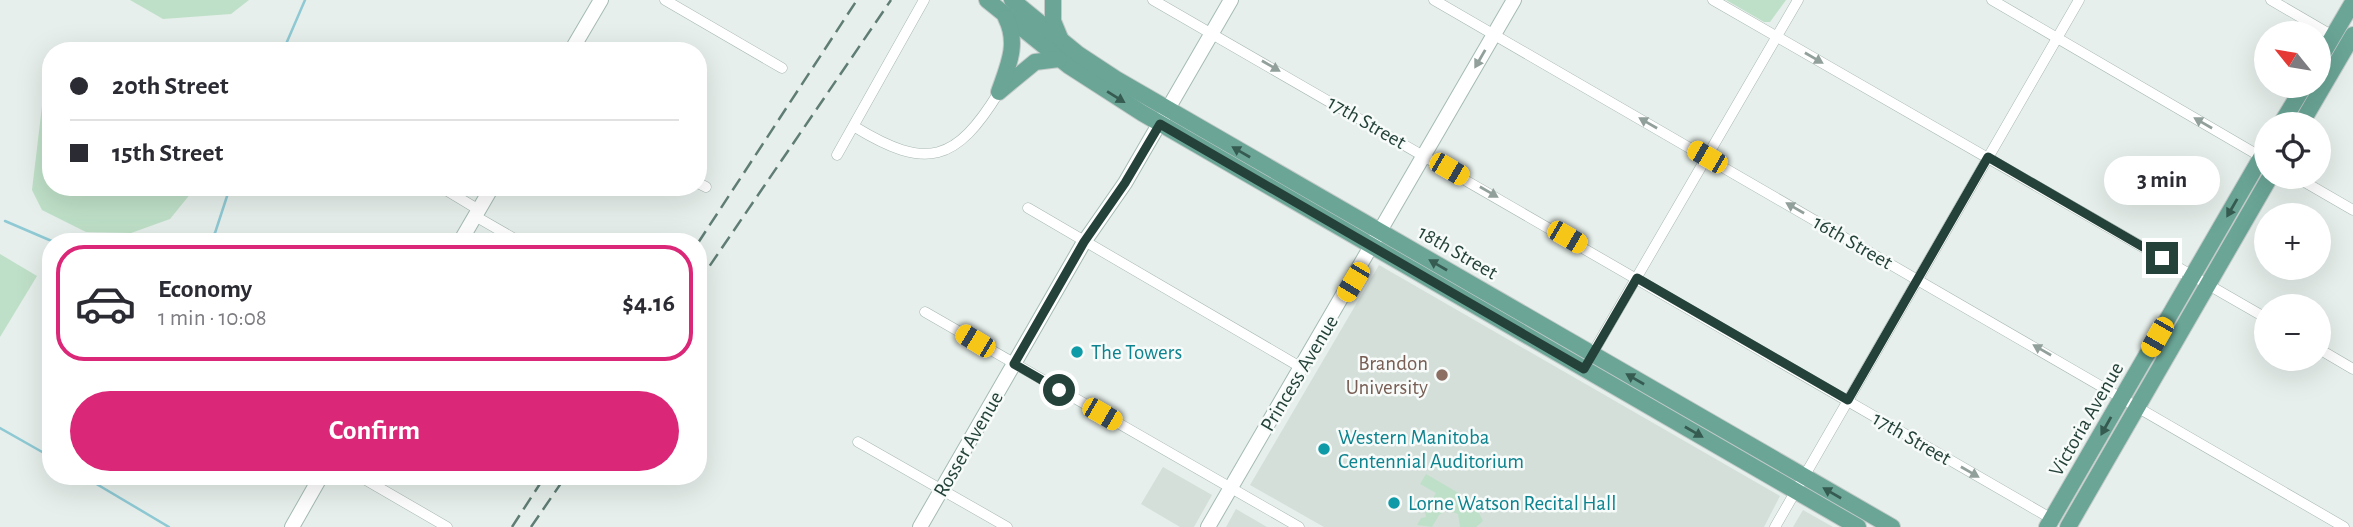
<!DOCTYPE html>
<meta charset="utf-8">
<style>
body{margin:0;font-family:"Alegreya Sans",sans-serif;background:#f7f7f7;color:#2b2b33;height:100vh;display:flex;flex-direction:column;font-size:26px;white-space:nowrap}
*{box-sizing:border-box;margin:0}
p{font-size:23px;color:#7c7c81}
.icon{flex:none;width:38px;height:38px;fill:none;stroke:currentColor;stroke-width:2;stroke-linecap:round;stroke-linejoin:round}
.map{position:relative;flex:1;overflow:hidden}
.side{position:absolute;left:42px;top:233px;width:665px;height:252px;display:flex;flex-direction:column;background:#fff;border-radius:28px;box-shadow:0 7px 28px #0002}
.side>*{flex:none}
.banner{position:absolute;left:42px;top:42px;width:665px;height:154px;border-radius:28px;box-shadow:0 7px 28px #0002;display:grid;align-content:center;height:154px;padding:0 28px;background:#fff}
.needle{width:46px;rotate:300deg}
.fabs{position:absolute;left:2254px;top:21px;display:grid;gap:14px}
.fabs a{display:grid;place-items:center;width:77px;height:77px;border-radius:50%;background:#fff;box-shadow:0 7px 28px #0002;font-size:35px}
.end{position:absolute;width:32px;height:32px;margin:-16px;border:9px solid #24423a;background:#fff;box-shadow:0 0 0 4px #fff}
.from{border-radius:50%}
.bubble{position:absolute;height:49px;border-radius:24px;background:#fff;box-shadow:0 7px 28px #0002;font-size:23px;font-weight:600;line-height:49px;text-align:center}
.car{position:absolute;width:21px;height:42px;margin:-21px -10px;border-radius:9px;box-shadow:0 0 5px 2px #0007;background:linear-gradient(#f5c518 24%,#345 0 40%,#f5c518 0 76%,#345 0 86%,#f5c518 0)}
.banner b{display:flex;align-items:center;gap:24px;height:66px;font-size:26px}
.banner b+b{border-top:2px solid #e1e1e2}
.banner i{width:18px;height:18px;background:#2b2b33}
ul{padding:12px 0 0;list-style:none}
li{display:flex;align-items:center;gap:21px;height:116px;margin:0 14px 10px;padding:0 14px;border:4px solid transparent;border-radius:28px}
li div{flex:1}
li b{display:block;font-size:26px}
li em{font-style:normal;font-weight:600}
li.selected{border-color:#db2777}
li>.icon{width:63px;height:63px;stroke-width:1.5}
.primary-button{display:flex;gap:14px;margin-top:auto;padding:14px 28px}
.primary-button a{flex:1;height:80px;border-radius:42px;background:#db2777;color:#fff;font-size:28px;font-weight:600;line-height:80px;text-align:center}
.map>svg:first-child{display:block}
.built{fill:#d4dfda}
.green{fill:#bfe0c8}
.lines{fill:none;stroke-linecap:round;stroke-linejoin:round}
.stream{stroke:#8ec9d4;stroke-width:2.5}
.street-casing{stroke:#a8b8b2;stroke-width:11}
.secondary-casing{stroke:#a4bbb3;stroke-width:16}
.primary-casing{stroke:#c2cac8;stroke-width:18}
.street{stroke:#fff;stroke-width:10}
.secondary{stroke:#fff;stroke-width:14}
.primary{stroke:#6aa596;stroke-width:16}
.rail{stroke:#5f7d75;stroke-width:2.5;stroke-dasharray:14 7;stroke-linecap:butt}
.oneway{fill:#92a09c}
.oneway2{fill:#365b51}
.route{stroke:#24423a;stroke-width:9}
.culture-dot{fill:#0f9aa8;stroke:#f7fbf9;stroke-width:2.5}
.education-dot{fill:#8d6e63;stroke:#f7fbf9;stroke-width:2.5}
.labels{text-anchor:middle;stroke-width:5;stroke-linejoin:round;paint-order:stroke}
.street-label{font-size:21px;fill:#24423a;stroke:#f7fbf9}
.culture-label{font-size:21px;fill:#0d838f;stroke:#f7fbf9;text-anchor:start}
.education-label{font-size:21px;fill:#785e54;stroke:#f7fbf9;text-anchor:end}
</style>
<div class="map">
<svg width="2353" height="527" viewBox="0 0 2353 527">
<rect width="100%" height="100%" fill="#e6efeb"/>
<g class="built">
<path d="M1379 265 1780 496 1764 527H1324L1250 485Z"/>
<path d="M1163 467 1212 495 1194 527H1180L1141 504Z"/>
<path d="M1236 509 1267 527H1226Z"/>
<path d="M1803 510 1833 527H1793Z"/>
</g>
<g class="green">
<path d="M130 0H249L231 14 163 19Z"/>
<path d="M1726 0H1786L1770 22H1764Z"/>
<path d="M51 61V187H196L170 219 131 233 86 232 42 210 32 190 47 64Z"/>
<path d="M0 254 37 276 0 337Z"/>
<path d="M1426 474 1481 506 1478 511 1483 521 1476 527H1460L1458 514 1447 510 1439 515 1432 527 1417 525 1421 518 1426 517 1425 512 1436 493 1420 484Z"/>
</g>
<g class="lines">
<g class="stream">
<path d="M283 51 305 0"/>
<path d="M5 221 54 242"/>
<path d="M206 242 215 233 230 187"/>
<path d="M0 428 51 457"/>
<path d="M83 476 169 527"/>
</g>
<g class="street-casing">
<g id="street">
<path d="M665 0 782 68"/>
<path d="M1153 0 2052 519"/>
<path d="M1434 0 2344 527"/>
<path d="M1713 0 2266 318"/>
<path d="M1992 0 2263 158"/>
<path d="M2271 0 2333 36"/>
<path d="M855 127C927 171 956 162 999 92"/>
<path d="M837 155 924 0"/>
<path d="M2296 177 2353 210"/>
<path d="M698 183 706 187"/>
<path d="M441 187 479 210"/>
<path d="M1028 208 1302 368"/>
<path d="M475 216 520 242"/>
<path d="M925 312 1299 527"/>
<path d="M2319 349 2353 369"/>
<path d="M1591 356 1798 0"/>
<path d="M858 442 1007 527"/>
<path d="M359 476 447 527"/>
<path d="M1775 527 2079 0"/>
</g>
</g>
<g class="secondary-casing">
<g id="secondary">
<path d="M571 51 601 0"/>
<path d="M460 242 492 187"/>
<path d="M292 527 321 476"/>
<path d="M920 527 1084 242 1125 183 1231 0"/>
<path d="M1208 527 1514 0"/>
</g>
</g>
<g class="primary-casing">
<g id="primary">
<path d="M987 0 1069 66 1142 113 1858 527"/>
<path d="M1012 0 1078 54 1116 79 1892 527"/>
<path d="M1053 1V21L1060 38"/>
<path d="M2319 60 2353 2"/>
<path d="M1001 90 1035 62 1059 59"/>
<path d="M999 92C1008 66 1019 44 1006 18"/>
<path d="M2281 124 2304 86"/>
<path d="M2301 124 2353 35"/>
<path d="M2047 527 2266 149"/>
<path d="M2068 527 2270 177"/>
</g>
</g>
<use href="#street" class="street"/>
<use href="#secondary" class="secondary"/>
<use href="#primary" class="primary"/>
<g class="rail">
<path d="M698 243 857 0"/>
<path d="M698 283 891 0"/>
<path d="M512 527 545 476"/>
<path d="M531 527 566 476"/>
</g>
</g>
<defs><path id="oneway-solid" d="M-6-.8H1V-3.2L6.5 0L1 3.2V.8H-6Z" transform="scale(1.75)"/></defs>
<g class="oneway">
<use href="#oneway-solid" transform="translate(1814 58) rotate(30)"/>
<use href="#oneway-solid" transform="translate(1480 59) rotate(120)"/>
<use href="#oneway-solid" transform="translate(1271 66) rotate(30)"/>
<use href="#oneway-solid" transform="translate(1648 123) rotate(-150)"/>
<use href="#oneway-solid" transform="translate(2203 123) rotate(-150)"/>
<use href="#oneway-solid" transform="translate(1489 192) rotate(30)"/>
<use href="#oneway-solid" transform="translate(1795 208) rotate(-150)"/>
<use href="#oneway-solid" transform="translate(2042 350) rotate(-150)"/>
<use href="#oneway-solid" transform="translate(1970 472) rotate(30)"/>
</g>
<g class="oneway2">
<use href="#oneway-solid" transform="translate(1116 97) rotate(32)"/>
<use href="#oneway-solid" transform="translate(1241 152) rotate(-150)"/>
<use href="#oneway-solid" transform="translate(2232 208) rotate(120)"/>
<use href="#oneway-solid" transform="translate(1438 265) rotate(-150)"/>
<use href="#oneway-solid" transform="translate(1635 379) rotate(-150)"/>
<use href="#oneway-solid" transform="translate(2106 426) rotate(119)"/>
<use href="#oneway-solid" transform="translate(1694 432) rotate(30)"/>
<use href="#oneway-solid" transform="translate(1832 493) rotate(-150)"/>
</g>
<g class="lines">
<path class="route" d="M1059 390 1014 364 1084 242 1125 183 1160 124 1584 369 1637 278 1848 400 1988 157 2162 258"/>
</g>
<g class="culture-dot">
<circle cx="1077" cy="352" r="7"/>
<circle cx="1324" cy="449" r="7"/>
<circle cx="1394" cy="503" r="7"/>
</g>
<circle class="education-dot" cx="1442" cy="375" r="7"/>
<g class="labels">
<g class="street-label">
<text transform="translate(1367 122) rotate(30)" y="7">17th Street</text>
<text transform="translate(1853 242) rotate(30)" y="7">16th Street</text>
<text transform="translate(1458 252) rotate(30)" y="7">18th Street</text>
<text transform="translate(1299 373) rotate(-59)" y="7">Princess Avenue</text>
<text transform="translate(2086 419) rotate(-60)" y="7">Victoria Avenue</text>
<text transform="translate(1912 438) rotate(30)" y="7">17th Street</text>
<text transform="translate(968 444) rotate(-60)" y="7">Rosser Avenue</text>
</g>
<g class="culture-label">
<text x="1091" y="359">The Towers</text>
<text x="1338" y="444">Western Manitoba<tspan x="1338" dy="24">Centennial Auditorium</tspan></text>
<text x="1408" y="510">Lorne Watson Recital Hall</text>
</g>
<g class="education-label">
<text x="1428" y="370">Brandon<tspan x="1428" dy="24">University</tspan></text>
</g>
</g>
</svg>
<div class="fabs">
<a><svg class="needle" viewBox="-14 -14 28 28"><path d="M0-13l5 13h-10z" fill="#e53935"/><path d="M0 13l5-13h-10z" fill="#7c7c81"/></svg></a>
<a><svg class="icon" aria-label="locate" viewBox="0 0 24 24"><circle cx="12" cy="12" r="6"/><path d="M12 2v4M12 18v4M2 12h4M18 12h4"/></svg></a>
<a>+</a>
<a>−</a>
</div>
<i class="end from" style="left:1059px;top:390px"></i>
<i class="end" style="left:2162px;top:258px"></i>
<div class="bubble" style="left:2104px;top:156px;width:116px">3 min</div>
<i class="car" style="left:1707px;top:157px;rotate:300deg"></i>
<i class="car" style="left:1449px;top:169px;rotate:120deg"></i>
<i class="car" style="left:1567px;top:237px;rotate:120deg"></i>
<i class="car" style="left:1353px;top:282px;rotate:211deg"></i>
<i class="car" style="left:2157px;top:337px;rotate:210deg"></i>
<i class="car" style="left:975px;top:341px;rotate:301deg"></i>
<i class="car" style="left:1102px;top:414px;rotate:120deg"></i>
<div class="banner">
<b><i class="from"></i>20th Street</b>
<b><i></i>15th Street</b>
</div>
<section class="side">
<ul>
<li class="selected"><svg class="icon" aria-label="car" viewBox="0 0 24 24"><path d="M5 17H2v-5l4-1 3-4h7l3 4 3 1v5h-3M9 17h6M6 11h13"/><circle cx="7" cy="17" r="2"/><circle cx="17" cy="17" r="2"/></svg><div><b>Economy</b><p>1 min · 10:08</p></div><em>$4.16</em></li>
</ul>
<div class="primary-button"><a>Confirm</a></div>
</section>
</div>
